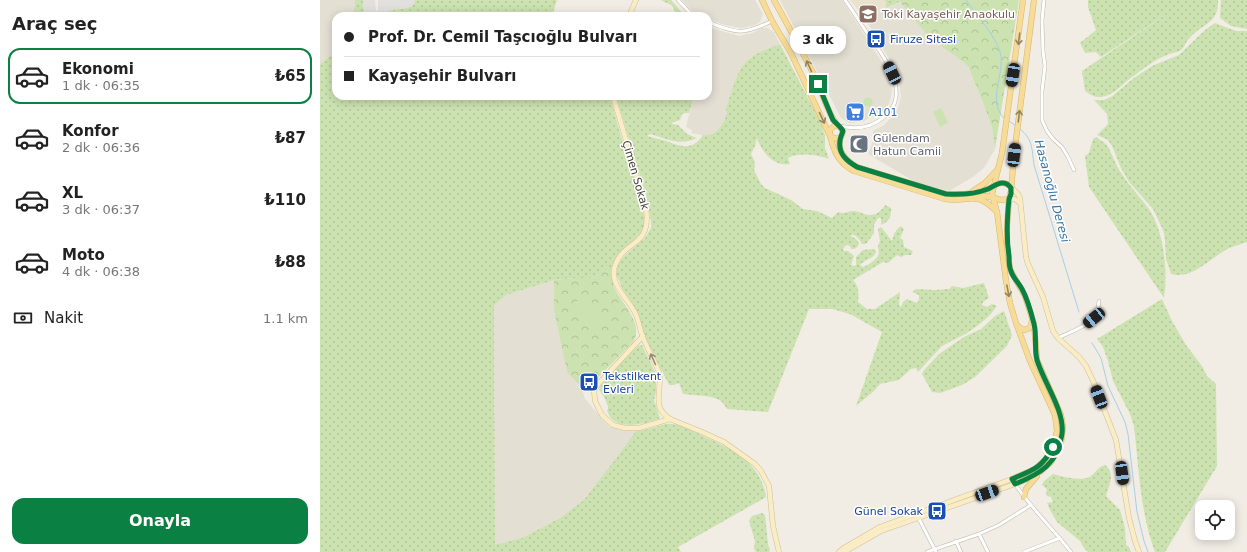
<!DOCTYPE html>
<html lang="tr">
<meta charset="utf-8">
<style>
body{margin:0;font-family:"DejaVu Sans",sans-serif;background:#f2f2f2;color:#222;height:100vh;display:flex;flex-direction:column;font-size:15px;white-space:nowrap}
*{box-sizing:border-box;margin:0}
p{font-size:13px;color:#767676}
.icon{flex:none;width:22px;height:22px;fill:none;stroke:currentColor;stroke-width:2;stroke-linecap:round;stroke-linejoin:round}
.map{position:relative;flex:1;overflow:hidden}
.drawer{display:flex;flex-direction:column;background:#fff;width:320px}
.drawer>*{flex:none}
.top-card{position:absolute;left:12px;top:12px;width:380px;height:88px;border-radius:12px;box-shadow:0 2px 10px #0003;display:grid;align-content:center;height:88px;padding:0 12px;background:#fff}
.buttons{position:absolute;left:875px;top:500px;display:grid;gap:8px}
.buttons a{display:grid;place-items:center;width:40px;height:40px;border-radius:8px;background:#fff;box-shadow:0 2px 10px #0003;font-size:20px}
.end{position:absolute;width:18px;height:18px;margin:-9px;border:5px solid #0b8043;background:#fff;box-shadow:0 0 0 2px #fff}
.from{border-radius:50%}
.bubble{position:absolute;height:28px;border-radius:12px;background:#fff;box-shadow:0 2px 10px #0003;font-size:13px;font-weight:700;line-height:28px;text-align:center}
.car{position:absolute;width:12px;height:24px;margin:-12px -6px;border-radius:5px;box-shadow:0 0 3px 1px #0007;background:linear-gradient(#222 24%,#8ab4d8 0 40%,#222 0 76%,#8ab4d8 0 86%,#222 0)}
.top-card b{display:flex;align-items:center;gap:14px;height:38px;font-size:15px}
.top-card b+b{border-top:1px solid #e0e0e0}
.top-card i{width:10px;height:10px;background:#222}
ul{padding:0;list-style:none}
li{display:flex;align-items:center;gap:12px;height:56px;margin:0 8px 6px;padding:0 4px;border:2px solid transparent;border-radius:12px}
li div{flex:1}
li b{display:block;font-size:15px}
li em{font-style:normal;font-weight:700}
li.active{border-color:#0b8043}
li>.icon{width:36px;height:36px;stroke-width:1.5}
h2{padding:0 12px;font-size:18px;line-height:48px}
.pay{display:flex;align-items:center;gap:10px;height:44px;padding:0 12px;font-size:15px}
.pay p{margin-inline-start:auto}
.cta{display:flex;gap:8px;margin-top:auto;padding:8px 12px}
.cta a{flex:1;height:46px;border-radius:12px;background:#0b8043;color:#fff;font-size:16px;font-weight:700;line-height:46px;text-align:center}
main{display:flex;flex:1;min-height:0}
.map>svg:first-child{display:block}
.residential{fill:#e4dfd3}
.education{fill:#e9e2cf}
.grass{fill:url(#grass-dots)}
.forest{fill:url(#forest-crowns)}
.garden{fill:#cce2b0}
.parking{fill:#e2e0dc}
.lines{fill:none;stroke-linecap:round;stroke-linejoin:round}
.stream{stroke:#a5cee9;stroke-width:1}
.street-casing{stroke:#bbb4a8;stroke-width:4}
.secondary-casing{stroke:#cdbf97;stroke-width:5.5}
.primary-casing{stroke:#d9b76a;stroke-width:6}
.street{stroke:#fff;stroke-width:3}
.secondary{stroke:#faedc5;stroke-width:4.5}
.primary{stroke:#f6db99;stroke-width:5}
.primary-bridge-casing{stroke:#d9b76a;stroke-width:6;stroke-linecap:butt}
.primary-bridge{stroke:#f6db99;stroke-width:5}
.oneway{stroke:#938462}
.oneway2{stroke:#958c76}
.route{stroke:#0b8043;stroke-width:5}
.labels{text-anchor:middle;stroke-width:3;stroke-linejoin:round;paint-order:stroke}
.education-label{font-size:11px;fill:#785e54;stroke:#fff;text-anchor:start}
.transit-label{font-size:11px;fill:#164399;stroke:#fff;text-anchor:start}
.shop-label{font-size:11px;fill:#366cbe;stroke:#fff;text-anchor:start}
.worship-label{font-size:11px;fill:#5b616d;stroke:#fff;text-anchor:start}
.street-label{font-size:11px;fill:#423d35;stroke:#fff}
.water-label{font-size:12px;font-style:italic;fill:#3777a5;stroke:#fff}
</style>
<main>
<section class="drawer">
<h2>Araç seç</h2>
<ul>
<li class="active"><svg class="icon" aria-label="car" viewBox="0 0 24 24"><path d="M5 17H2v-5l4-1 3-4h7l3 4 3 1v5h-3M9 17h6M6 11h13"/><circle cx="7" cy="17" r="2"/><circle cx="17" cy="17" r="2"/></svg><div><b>Ekonomi</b><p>1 dk · 06:35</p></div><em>₺65</em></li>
<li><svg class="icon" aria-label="car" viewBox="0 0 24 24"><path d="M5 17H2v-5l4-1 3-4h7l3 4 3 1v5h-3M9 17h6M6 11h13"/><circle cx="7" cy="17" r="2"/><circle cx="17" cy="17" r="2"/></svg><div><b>Konfor</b><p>2 dk · 06:36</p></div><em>₺87</em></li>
<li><svg class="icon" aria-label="car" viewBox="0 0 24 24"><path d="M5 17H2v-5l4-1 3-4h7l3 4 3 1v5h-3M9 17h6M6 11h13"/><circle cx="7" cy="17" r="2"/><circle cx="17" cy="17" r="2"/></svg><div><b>XL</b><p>3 dk · 06:37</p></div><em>₺110</em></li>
<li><svg class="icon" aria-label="car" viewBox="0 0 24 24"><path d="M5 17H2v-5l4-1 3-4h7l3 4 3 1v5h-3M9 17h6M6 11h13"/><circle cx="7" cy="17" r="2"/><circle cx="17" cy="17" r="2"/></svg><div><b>Moto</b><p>4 dk · 06:38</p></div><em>₺88</em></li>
</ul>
<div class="pay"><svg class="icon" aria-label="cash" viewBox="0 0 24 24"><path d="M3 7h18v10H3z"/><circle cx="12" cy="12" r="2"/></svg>Nakit<p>1.1 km</p></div>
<div class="cta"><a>Onayla</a></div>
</section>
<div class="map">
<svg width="927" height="552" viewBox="0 0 927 552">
<defs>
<pattern id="grass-dots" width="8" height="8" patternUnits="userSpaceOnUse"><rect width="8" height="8" fill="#cce2b0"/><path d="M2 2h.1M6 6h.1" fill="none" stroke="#b0c398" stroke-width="1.8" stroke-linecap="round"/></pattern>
<pattern id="forest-crowns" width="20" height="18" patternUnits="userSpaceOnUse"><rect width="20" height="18" fill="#cce2b0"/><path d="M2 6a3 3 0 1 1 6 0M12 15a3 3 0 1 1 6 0" fill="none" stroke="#b0c398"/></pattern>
</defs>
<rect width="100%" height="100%" fill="#f1ede5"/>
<g class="residential">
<path d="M0 0H35L34 16H16V52L0 64Z"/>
<path d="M362 0H435L443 14 440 22 435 25 422 28 405 25 388 19V16H381L375 14Z"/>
<path d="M460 0H522L562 62 570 80 572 89 571 97 568 105 563 110 557 115 543 121 530 123 521 118Z"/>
<path d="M579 2 616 43 634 55 648 66 665 108 672 127 675 149 664 168 653 177 629 191 597 183 548 154 553 141V131L564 125 574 115 578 108 581 96 579 80 575 69 546 20Z"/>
<path d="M391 28 419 36 433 33 441 28H448L454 32 460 44 431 57 424 64 416 81 407 111V113L401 128 396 132 387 136 371 133 372 130 366 127 374 96H388V40Z"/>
<path d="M234 280V311L247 372 261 387 265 399 268 402 283 420 289 426 297 429 306 431H316L297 457 265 500 240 518 202 538 175 546 174 306 186 295Z"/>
</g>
<path class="education" d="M530 0H565L567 8 546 20Z"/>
<g class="grass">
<path d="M35 0H43L44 13 45 16H34Z"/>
<path d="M95 0H237L232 16H63C64 15 67 12 68 11 77 7 92 12 95 0Z"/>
<path d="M341 0H351L365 16C351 16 358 12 351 5 348 3 344 2 341 0Z"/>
<path d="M565 0H578L579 2 567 8Z"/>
<path d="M768 0H898C899 25 881 23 868 40 865 43 865 47 861 50 857 53 851 53 847 55 836 59 824 68 815 75 806 80 798 91 788 95 778 99 773 97 765 91L762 71 857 7 781 57 776 52 765 53 760 43 776 30 768 7Z"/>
<path d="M901 0H927V29L911 26 900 18Z"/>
<path d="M895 23 916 31H927V242C921 244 915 246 909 248 891 257 873 280 851 274L846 259 845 239 843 230 833 209 809 182 801 168 792 146 788 140 777 135 788 124 787 114 774 100H784L791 97 814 78 832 66 859 55 885 30Z"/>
<path d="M460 44 499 119 505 135V148L509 159C497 155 480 152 468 158L470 164C453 167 442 152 437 138L435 146 431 154 434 160 435 166 434 170 441 184 445 188 471 200 483 209 497 211 512 218 518 212C525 215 527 211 534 211 539 211 544 215 549 215 556 216 562 210 565 205L571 208C571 217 570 221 561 225V218H558L554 225V233L546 244H542C539 239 536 234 530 235L537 240 539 244C537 248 536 249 531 249L530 246 526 245 523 249 524 251H528L534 256 531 265 534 266 536 265V257L543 250 553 249 556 251C555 259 546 258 540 265L543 267C549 265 556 260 559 254L558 246 560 241 558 229 561 227 572 241C574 234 575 230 581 226L584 229 580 238 583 240 584 247 593 251 591 255H585L581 257 577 255 568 263 563 262 533 280C539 287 539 293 538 302L547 309H555L580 292 579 305 581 307 583 302 587 299 597 303 599 300V295L592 292 596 289 614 290 629 289 632 286 643 288 664 283 669 298 663 302 662 305 667 307 672 304 677 306 670 315 661 323 647 333 622 346 598 372 596 368 591 369 579 380 560 384 553 392 536 406 562 332 530 314 512 309H489L448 412 407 409C405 406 403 403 401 401 390 394 375 396 363 394L359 383 354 385H349L323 333 319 317 315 308 303 290 297 276V268L299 263 304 256 325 238 331 228V221L327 199 296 96H374L369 113H365L362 114 360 120 353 122 352 124 358 125 367 134 377 138C360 146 347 139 330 134L327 136C333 138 340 139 346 141 362 147 372 151 383 135 397 137 403 125 407 113L406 109C411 95 417 68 429 59 438 52 450 48 460 44Z"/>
<path d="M16 52V96H290C295 115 300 133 306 152 311 169 329 211 323 228 322 233 317 237 314 240 302 249 292 258 291 274L286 270 276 277 269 278H253L234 280 186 295 174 306 175 545 202 538 240 518 264 500 297 457 316 431C321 430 326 430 331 428 338 427 344 423 352 424 363 425 373 431 383 436 412 449 441 462 446 497L358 547 361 552H0V64Z"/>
<path d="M776 137C780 140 785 142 788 147 790 149 790 152 792 155 795 163 799 170 804 177 812 190 824 200 832 214 844 236 848 272 844 298L769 187 765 156 769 153 773 139Z"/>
<path d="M842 299 852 321 866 345 882 366 887 376 896 384 897 466 845 552H835C820 512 819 468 814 426L810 414 793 381 788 361 783 347 777 339Z"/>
<path d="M684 311 692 335 687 346 655 377 642 385 620 393 612 392 602 374 604 370 619 354 644 337 661 329 675 316Z"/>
<path d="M320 345H322L336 374V392L334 400 340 418C327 424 295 432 288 413 286 409 288 412 288 407 287 402 283 394 279 390 281 382 312 350 320 345Z"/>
<path d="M785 465C796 473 789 485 786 496L800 510 805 528 806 545 809 547 811 552H768L764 548 760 541 737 522 729 508 727 503 733 502 731 497 727 496 726 493 727 489 722 485 724 481 733 474C743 477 763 482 771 476 776 472 778 467 785 465Z"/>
<path d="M442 513 445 515 448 544 450 550 449 552H436L434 549 435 541 429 521 432 516Z"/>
</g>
<g class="forest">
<path d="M578 0H699L675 149 672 127 665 108 648 66 634 55 616 43 605 32Z"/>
<circle cx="548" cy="102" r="4.5"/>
<path d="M286 269 291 274C292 279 293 284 295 289 302 303 325 326 313 342L271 385 267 387H261L247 372 234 311V280L253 278H269L276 277Z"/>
</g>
<g class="garden">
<path d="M621 108 628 122 620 127 613 112Z"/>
<path d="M259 298 283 315 275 327 251 310Z"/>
</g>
<path class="parking" d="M43 0H55L56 11H58V0H95V3L90 7 68 11 63 16H45L44 13Z"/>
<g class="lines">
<g class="stream">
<path d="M646 0C656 14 676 37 680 52 686 74 666 100 684 118"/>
<path d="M689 121 696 126"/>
<path d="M700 129C713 139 712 150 714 165L759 312"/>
<path d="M772 343 781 358 788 386 805 422 808 434 817 512 824 541 828 552"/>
</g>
<g class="street-casing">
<g id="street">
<path d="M358 0 373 16"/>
<path d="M724 0 722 21 723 51 725 66 722 91V120L727 131 733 139 742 147 748 157 754 170"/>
<path d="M388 22C418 34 423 35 452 21"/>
<path d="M520 126C537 130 551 128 564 117 570 112 575 105 576 97 579 75 559 50 547 33 540 22 533 11 525 0"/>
<path d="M738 338C748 333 768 326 775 317 778 312 778 307 779 301"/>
<path d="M695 484C711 508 733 529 751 552"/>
<path d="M598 517 616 552"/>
<path d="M659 534 668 552"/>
<path d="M636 541 641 552"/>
<path d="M607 552 659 534 679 525 711 505"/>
<path d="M704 552 740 538"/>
</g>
</g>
<g class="secondary-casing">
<g id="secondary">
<path d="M309 16 316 0"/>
<path d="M293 96 326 208C332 249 303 239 295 266 293 270 294 277 295 281 299 293 311 303 316 315 319 322 320 329 322 335 327 348 334 360 339 372 343 391 330 406 350 419"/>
<path d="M691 187 698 194 700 198 706 257 708 264 723 297 733 331 738 338 759 357 766 366 774 383 796 440 809 518 815 541 819 552"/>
<path d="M689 199H695L700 203"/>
<path d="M323 336 280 382 274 390 275 401 282 415 293 425 305 428H319L350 419 382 432 404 442 435 464 441 471 449 486 453 526 459 552"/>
<path d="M519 552 524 548 560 527 692 479"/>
<path d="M524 552 561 531 695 484"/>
</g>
</g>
<g class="primary-casing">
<g id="primary">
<path d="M442 0 452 21 471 53 510 136 516 139 521 137"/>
<path d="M454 0C468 26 483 52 496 79 503 94 507 113 518 126"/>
<path d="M682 153 672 194 677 212 686 281 690 303 696 323 710 361 735 415 737 431 733 447 725 460 715 469 692 479"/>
<path d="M694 155 691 191 689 199 687 226V246L690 269 693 275 705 296 714 324 717 360 741 415 743 427 741 443 737 452 731 462 720 472 711 477 695 484"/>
<path d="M653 191 665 183 678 169"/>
<path d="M654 197 667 196 681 200 689 199"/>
<path d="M677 212C655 189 650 203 625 199L534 171C521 164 516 156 512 143 511 139 509 135 510 130L514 126H518L521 128C524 133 522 134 520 139 517 152 527 161 537 167L626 194C640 195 655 194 668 189 673 187 677 182 683 183 687 183 689 185 691 187"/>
<path d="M698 326 703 330 708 329 711 326 712 320"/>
<path d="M704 497 706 489 717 476"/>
</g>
</g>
<use href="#street" class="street"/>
<use href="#secondary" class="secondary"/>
<use href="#primary" class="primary"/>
<g class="primary-bridge-casing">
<g id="primary-bridge">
<path d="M682 153 703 0"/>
<path d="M694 155 714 0"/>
</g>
</g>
<use href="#primary-bridge" class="primary-bridge"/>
</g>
<defs><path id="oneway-shaft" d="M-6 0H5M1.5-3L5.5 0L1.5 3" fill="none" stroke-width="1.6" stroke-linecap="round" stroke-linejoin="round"/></defs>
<g class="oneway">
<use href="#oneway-shaft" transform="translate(699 39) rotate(97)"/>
<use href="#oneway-shaft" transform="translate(489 66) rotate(-115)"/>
<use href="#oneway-shaft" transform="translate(699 116) rotate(-83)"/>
<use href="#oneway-shaft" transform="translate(502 118) rotate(65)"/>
<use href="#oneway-shaft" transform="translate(688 291) rotate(79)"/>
</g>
<use class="oneway2" href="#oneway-shaft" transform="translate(333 359) rotate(-114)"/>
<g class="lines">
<path class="route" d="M498 84 513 120 521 128 523 131C522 135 520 137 520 141 518 154 527 161 537 167L626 194C640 195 655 194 668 189 673 187 678 182 683 183 687 183 689 185 691 188V194L689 199C687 218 686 237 689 256 689 261 689 267 691 271 693 278 699 283 702 289 708 300 711 312 714 324 717 336 714 348 717 360 724 383 745 411 742 434 738 464 720 474 695 484L692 479C713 470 722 468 733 447"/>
</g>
<defs>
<g id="school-square" transform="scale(1)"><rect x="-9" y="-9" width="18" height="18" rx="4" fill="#8d6e63" stroke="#fff"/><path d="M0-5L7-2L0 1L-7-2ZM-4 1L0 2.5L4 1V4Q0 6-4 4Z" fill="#fff"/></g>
<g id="bus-square" transform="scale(1)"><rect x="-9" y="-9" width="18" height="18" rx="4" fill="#1a4fb4" stroke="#fff"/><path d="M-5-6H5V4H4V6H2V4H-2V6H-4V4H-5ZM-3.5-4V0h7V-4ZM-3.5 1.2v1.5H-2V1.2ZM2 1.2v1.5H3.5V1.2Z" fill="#fff"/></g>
<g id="supermarket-square" transform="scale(1)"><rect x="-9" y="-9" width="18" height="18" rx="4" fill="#3f7fe0" stroke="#fff"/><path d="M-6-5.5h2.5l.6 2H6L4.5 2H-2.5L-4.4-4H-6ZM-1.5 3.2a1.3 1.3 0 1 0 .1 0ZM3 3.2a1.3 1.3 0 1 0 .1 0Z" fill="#fff"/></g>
<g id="mosque-square" transform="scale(1)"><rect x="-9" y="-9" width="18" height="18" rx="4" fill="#6b7280" stroke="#fff"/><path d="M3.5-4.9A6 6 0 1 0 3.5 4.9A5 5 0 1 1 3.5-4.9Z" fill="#fff"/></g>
</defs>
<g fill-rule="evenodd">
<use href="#school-square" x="548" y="14"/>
<use href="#bus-square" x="556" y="39"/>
<use href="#supermarket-square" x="535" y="112"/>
<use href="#mosque-square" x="539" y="144"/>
<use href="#bus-square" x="269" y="382"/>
<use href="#bus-square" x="617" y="511"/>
</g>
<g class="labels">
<g class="education-label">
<text x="562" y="18">Toki Kayaşehir Anaokulu</text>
</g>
<g class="transit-label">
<text x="570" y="43">Firuze Sitesi</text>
<text x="283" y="380">Tekstilkent<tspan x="283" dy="13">Evleri</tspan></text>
<text x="603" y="515" text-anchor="end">Günel Sokak</text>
</g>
<g class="shop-label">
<text x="549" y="116">A101</text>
</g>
<g class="worship-label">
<text x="553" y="142">Gülendam<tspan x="553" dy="13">Hatun Camii</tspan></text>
</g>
<g class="street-label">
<text transform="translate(316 175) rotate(74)" y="4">Çimen Sokak</text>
</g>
<g class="water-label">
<text transform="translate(732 191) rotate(75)" y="4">Hasanoğlu Deresi</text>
</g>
</g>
</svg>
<div class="buttons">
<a><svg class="icon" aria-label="locate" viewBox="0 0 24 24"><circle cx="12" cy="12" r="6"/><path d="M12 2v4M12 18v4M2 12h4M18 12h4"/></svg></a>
</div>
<i class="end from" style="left:733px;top:447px"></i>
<i class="end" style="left:498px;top:84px"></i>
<div class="bubble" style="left:470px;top:26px;width:56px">3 dk</div>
<i class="car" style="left:572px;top:73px;rotate:334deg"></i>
<i class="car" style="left:693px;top:75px;rotate:189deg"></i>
<i class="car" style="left:694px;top:155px;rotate:7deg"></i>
<i class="car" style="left:774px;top:318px;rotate:231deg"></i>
<i class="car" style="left:779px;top:397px;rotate:339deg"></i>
<i class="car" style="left:802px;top:473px;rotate:172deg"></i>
<i class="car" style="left:667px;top:493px;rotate:70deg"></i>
<div class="top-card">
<b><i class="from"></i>Prof. Dr. Cemil Taşcıoğlu Bulvarı</b>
<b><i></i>Kayaşehir Bulvarı</b>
</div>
</div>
</main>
